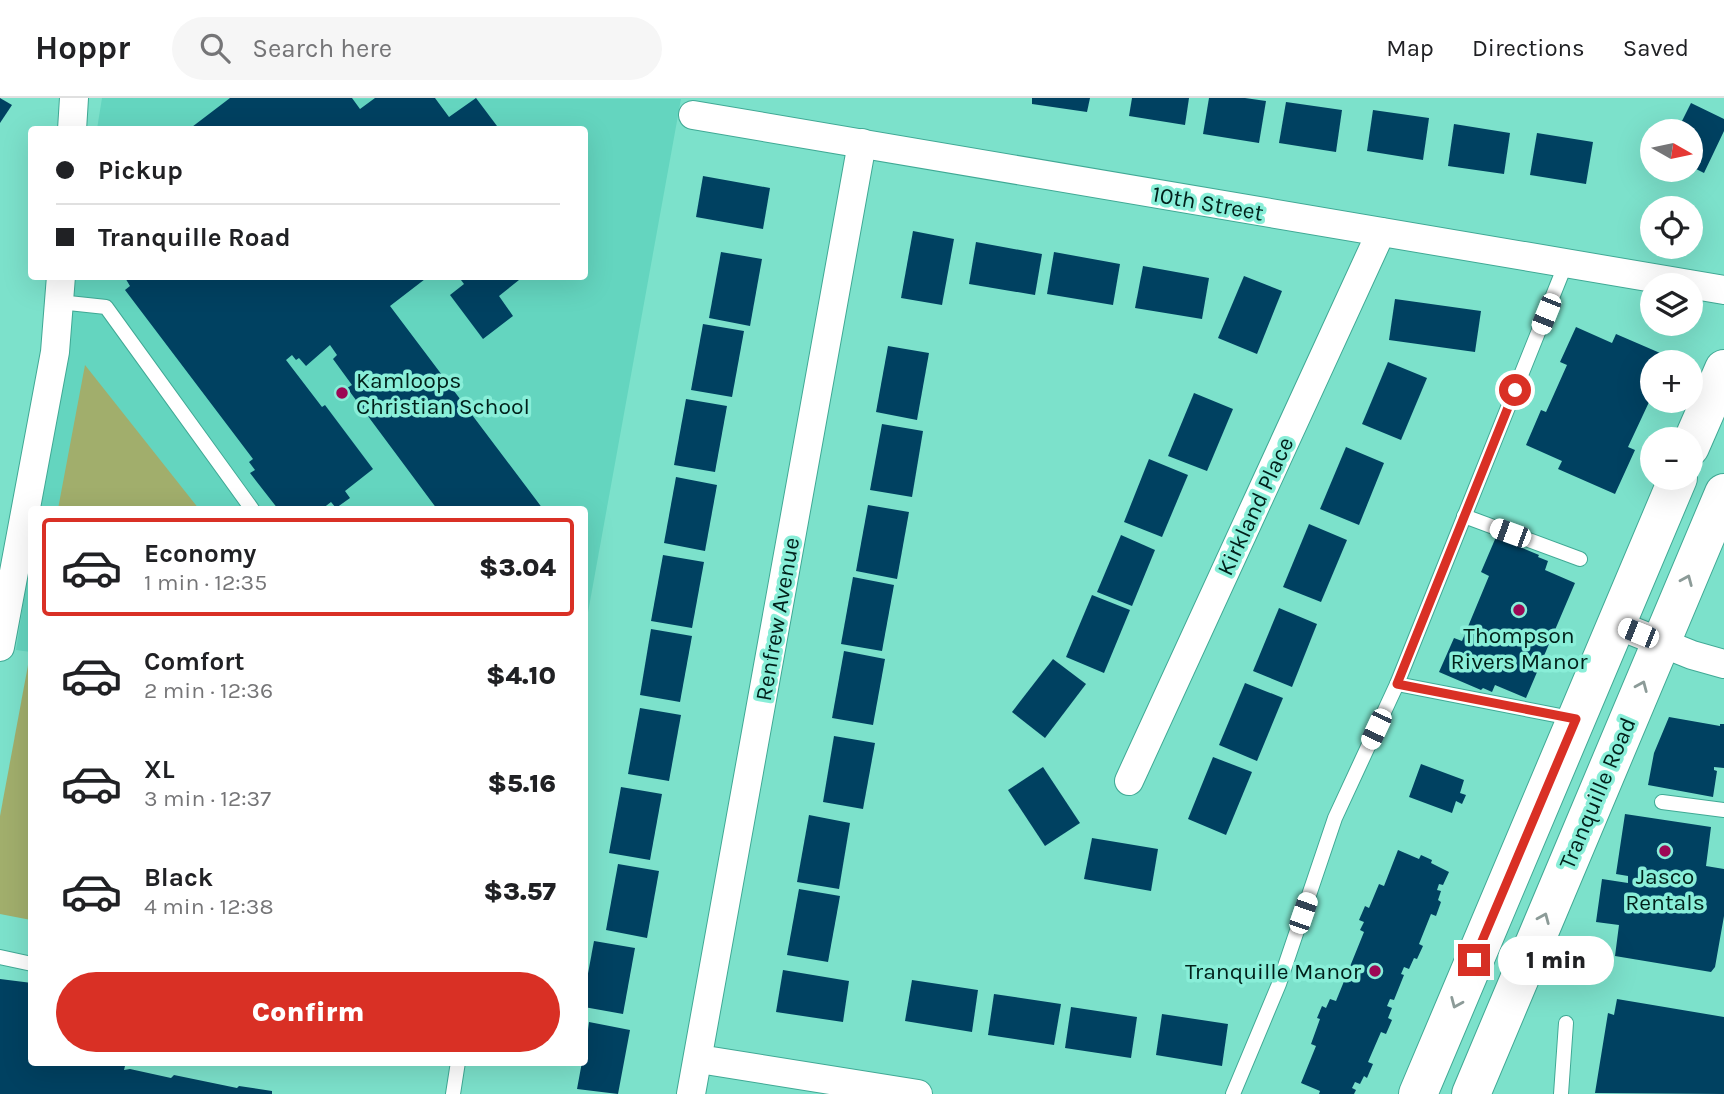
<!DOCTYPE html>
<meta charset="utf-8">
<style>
body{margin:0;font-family:Karla,sans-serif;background:#f6f6f6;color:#202124;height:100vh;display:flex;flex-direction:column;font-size:26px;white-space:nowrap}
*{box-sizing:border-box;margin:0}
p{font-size:23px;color:#757577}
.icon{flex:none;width:38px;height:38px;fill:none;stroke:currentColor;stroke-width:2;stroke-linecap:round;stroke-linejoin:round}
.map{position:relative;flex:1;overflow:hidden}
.side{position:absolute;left:28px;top:408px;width:560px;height:560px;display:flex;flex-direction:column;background:#fff;border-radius:7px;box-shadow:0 7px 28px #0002}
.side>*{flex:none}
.banner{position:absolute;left:28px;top:28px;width:560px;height:154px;border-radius:7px;box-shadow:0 7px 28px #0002;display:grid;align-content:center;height:154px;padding:0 28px;background:#fff}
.needle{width:46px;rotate:99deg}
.buttons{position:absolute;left:1640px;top:21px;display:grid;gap:14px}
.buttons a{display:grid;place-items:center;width:63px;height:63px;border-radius:50%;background:#fff;box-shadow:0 7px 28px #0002;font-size:35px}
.end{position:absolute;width:32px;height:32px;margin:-16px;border:9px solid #d93025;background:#fff;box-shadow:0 0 0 4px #fff}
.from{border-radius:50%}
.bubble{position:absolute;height:49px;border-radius:24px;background:#fff;box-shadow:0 7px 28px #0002;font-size:23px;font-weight:800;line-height:49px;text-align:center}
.car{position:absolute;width:21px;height:42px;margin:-21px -10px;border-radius:9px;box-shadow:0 0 5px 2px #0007;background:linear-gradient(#fff 24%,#345 0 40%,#fff 0 76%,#345 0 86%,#fff 0)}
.banner b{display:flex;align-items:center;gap:24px;height:66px;font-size:26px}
.banner b+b{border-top:2px solid #e0e0e0}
.banner i{width:18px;height:18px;background:#202124}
ul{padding:12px 0 0;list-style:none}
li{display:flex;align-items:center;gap:21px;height:98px;margin:0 14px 10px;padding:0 14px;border:4px solid transparent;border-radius:7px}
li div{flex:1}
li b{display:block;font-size:26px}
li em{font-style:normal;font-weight:800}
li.on{border-color:#d93025}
li>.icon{width:63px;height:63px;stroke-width:1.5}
.action{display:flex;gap:14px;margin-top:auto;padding:14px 28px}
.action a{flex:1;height:80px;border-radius:42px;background:#d93025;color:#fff;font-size:28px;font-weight:800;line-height:80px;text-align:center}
header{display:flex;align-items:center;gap:42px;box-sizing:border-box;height:98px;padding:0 35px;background:#fff;border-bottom:2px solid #e0e0e0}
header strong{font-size:33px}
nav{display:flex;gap:38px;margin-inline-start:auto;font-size:24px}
.search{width:490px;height:63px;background:#f6f6f6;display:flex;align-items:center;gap:18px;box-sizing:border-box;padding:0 24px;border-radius:38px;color:#757577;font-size:26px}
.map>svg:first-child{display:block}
.built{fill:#64d5bf}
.green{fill:#a1ae6c}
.building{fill:#004161}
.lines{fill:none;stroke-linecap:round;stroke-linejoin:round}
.service-casing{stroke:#40a995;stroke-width:16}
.minor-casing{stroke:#40a995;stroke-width:30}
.secondary-casing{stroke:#40a995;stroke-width:40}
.service{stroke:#fff;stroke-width:14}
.minor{stroke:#fff;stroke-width:28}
.secondary{stroke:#fff;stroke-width:38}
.oneway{stroke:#8c9b98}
.route{stroke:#d93025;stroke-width:9}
.poi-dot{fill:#9c0855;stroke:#89eed8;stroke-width:2.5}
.labels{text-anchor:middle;stroke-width:7;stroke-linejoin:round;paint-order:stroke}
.street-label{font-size:23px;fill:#00201a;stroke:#89eed8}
.poi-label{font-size:23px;fill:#00201a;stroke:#89eed8}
</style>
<header>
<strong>Hoppr</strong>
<div class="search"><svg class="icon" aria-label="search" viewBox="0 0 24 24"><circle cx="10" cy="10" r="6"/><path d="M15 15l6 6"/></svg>Search here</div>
<nav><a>Map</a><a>Directions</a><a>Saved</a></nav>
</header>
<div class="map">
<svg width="1724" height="996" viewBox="0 0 1724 996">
<rect width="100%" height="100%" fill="#7ce1cb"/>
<g class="built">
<path d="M102 0 681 1 585 531 584 411H38L74 179 584 178V32L97 31Z"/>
<path d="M31 455V554L16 552Z"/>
</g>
<g class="green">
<path d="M85 267 199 411H58Z"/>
<path d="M31 551 32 822H31L0 816V718Z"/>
</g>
<g class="building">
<path d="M0 0 12 7 0 25Z"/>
<path d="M230 0H352L360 11 375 0H435L449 19 476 0 500 32H188Z"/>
<path d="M1032 0H1090L1087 14 1032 6Z"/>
<path d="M1132 0H1189L1185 27 1129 18Z"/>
<path d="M1209 0H1245L1266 3 1259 45 1203 36Z"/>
<path d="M1286 4 1342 12 1336 54 1279 45Z"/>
<path d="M1691 5 1724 21V33L1704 75 1690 68V33H1677Z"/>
<path d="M1373 12 1429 20 1423 62 1367 53Z"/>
<path d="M1454 26 1510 35 1504 76 1448 68Z"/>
<path d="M1537 35 1593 44 1586 86 1530 77Z"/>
<path d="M703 78 770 90 763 131 696 119Z"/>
<path d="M913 133 954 141 942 207 901 200Z"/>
<path d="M976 144 1042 156 1035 197 969 186Z"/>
<path d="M721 154 762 161 750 228 709 220Z"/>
<path d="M1054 154 1120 166 1113 207 1047 196Z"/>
<path d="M1143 168 1209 180 1202 221 1135 210Z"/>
<path d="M124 178H429L390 208 543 411H437L347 290 352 287 333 261 337 257 330 247 306 268 299 260 296 262 292 257 286 262 322 309 325 307 373 371 345 393 350 400 336 410 331 404 322 411H278L250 375 255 372 249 364 253 361 125 192 130 188Z"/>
<path d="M458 178H524L499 198 513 218 483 241 450 197 464 186Z"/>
<path d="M1244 178 1282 193 1257 256 1218 240Z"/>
<path d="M1395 201 1481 213 1475 254 1389 242Z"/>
<path d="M703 226 744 233 732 299 691 292Z"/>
<path d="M1576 229 1612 245 1616 236 1674 261 1673 264H1652V303L1650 302 1628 349 1635 352 1615 396 1558 371 1562 363 1526 347 1541 312 1546 314 1567 267 1560 264Z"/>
<path d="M888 248 929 255 917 322 876 314Z"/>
<path d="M1388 264 1427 280 1401 342 1362 326Z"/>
<path d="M1194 295 1233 311 1207 373 1168 358Z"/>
<path d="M686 301 727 308 715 374 674 367Z"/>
<path d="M882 326 923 333 912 399 870 392Z"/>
<path d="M1346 349 1384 365 1359 427 1320 411Z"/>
<path d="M1149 361 1188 377 1162 439 1124 424Z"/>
<path d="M676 379 717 387 705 453 664 445Z"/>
<path d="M868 407 909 414 897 481 856 473Z"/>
<path d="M1309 426 1347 442 1321 504 1283 489Z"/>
<path d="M1121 437 1155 452 1132 508 1097 494Z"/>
<path d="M1496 439 1539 457 1538 459 1548 463 1545 472 1575 485 1526 600 1495 587 1492 594 1483 590 1481 592 1439 574 1454 540 1462 543 1489 478 1481 474Z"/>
<path d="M663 457 704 464 692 530 651 523Z"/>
<path d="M853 479 894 487 882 553 841 546Z"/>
<path d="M1092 497 1130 512 1104 575 1066 559Z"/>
<path d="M1279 510 1317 526 1292 589 1253 573Z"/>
<path d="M651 531 692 538 680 604 640 597Z"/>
<path d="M844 553 885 561 873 627 832 620Z"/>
<path d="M1053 561 1086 586 1045 640 1012 614Z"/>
<path d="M1245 585 1283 600 1257 663 1219 647Z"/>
<path d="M640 610 681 617 669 683 628 676Z"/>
<path d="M1669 619 1720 628V626H1724V670L1714 669V672L1717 673 1713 699 1648 687 1654 655Z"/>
<path d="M834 638 875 645 863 711 823 704Z"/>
<path d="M1213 659 1252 674 1226 737 1188 721Z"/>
<path d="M1421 666 1464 682 1460 695 1466 697 1462 706 1456 703 1452 715 1409 699Z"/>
<path d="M1043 669 1080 725 1045 748 1008 692Z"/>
<path d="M621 689 662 696 650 762 609 755Z"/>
<path d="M1625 716 1711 729 1706 768 1724 771V818L1715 869 1711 874 1615 858 1619 827 1596 824 1602 781 1628 785V778L1616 776Z"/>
<path d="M809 717 850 725 839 791 797 784Z"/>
<path d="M1092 740 1158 751 1151 793 1084 781Z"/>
<path d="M1398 752 1419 761 1421 757 1432 762 1431 765 1449 774 1443 787 1439 786 1437 792 1441 793 1438 802 1441 804 1436 818 1431 816 1419 846 1423 848 1417 861 1414 860 1409 871 1404 869 1401 876 1404 877 1394 902 1390 901 1387 908 1392 910 1388 920 1392 922 1386 936 1381 934 1368 964 1373 966 1367 980 1364 978 1360 986 1355 984 1352 990 1356 992 1354 996H1319L1320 993 1301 985 1316 948 1311 946 1320 921 1317 920 1322 908 1326 910 1330 901 1336 903 1364 834 1360 832 1364 824 1359 822 1365 808 1369 810 1379 786 1384 788Z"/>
<path d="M618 766 659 773 647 840 606 832Z"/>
<path d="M799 791 840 798 828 864 787 857Z"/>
<path d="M594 843 635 850 623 916 584 909V897Z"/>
<path d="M783 872 849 883 843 924 776 914Z"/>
<path d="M0 881 32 885V964H126L124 972 130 971 171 980 174 977 237 990 239 988 272 993V996H0Z"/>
<path d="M912 882 978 892 972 934 905 923Z"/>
<path d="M994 896 1061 906 1054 947 988 937Z"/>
<path d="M1617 901 1724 919V996L1595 995 1608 915 1614 917Z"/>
<path d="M1071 909 1137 919 1131 960 1065 950Z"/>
<path d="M1162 916 1228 926 1222 968 1156 957Z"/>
<path d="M589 924 630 932 618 996 577 991 582 964H584Z"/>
</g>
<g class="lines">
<g class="service-casing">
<g id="service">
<path d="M1566 165 1397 586 1576 621"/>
<path d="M59 204 106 209 252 411"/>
<path d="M1464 418 1580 461"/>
<path d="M1662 704 1724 712"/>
<path d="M0 859 32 866"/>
<path d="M453 996 458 964"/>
<path d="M1233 996 1279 886 1335 720 1397 586"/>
<path d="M1561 996 1566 925"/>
</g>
</g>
<g class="minor-casing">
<g id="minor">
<path d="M693 17 1724 192"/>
<path d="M72 32 74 0"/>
<path d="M1615 526 1692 557 1724 566"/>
<path d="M0 549 55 254 61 178"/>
<path d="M1129 683 1381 134"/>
<path d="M699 961 918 996"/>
<path d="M691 996 862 45"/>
</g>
</g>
<g class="secondary-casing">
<g id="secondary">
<path d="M1690 349 1724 271"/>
<path d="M1418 996 1678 380"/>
<path d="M1471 996 1724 395"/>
</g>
</g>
<use href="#service" class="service"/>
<use href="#minor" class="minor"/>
<use href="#secondary" class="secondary"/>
</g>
<defs><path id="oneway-chevron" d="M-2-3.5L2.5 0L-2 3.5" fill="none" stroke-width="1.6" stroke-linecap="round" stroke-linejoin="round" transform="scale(1.75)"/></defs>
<g class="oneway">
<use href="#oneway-chevron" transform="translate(1687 482) rotate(-67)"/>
<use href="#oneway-chevron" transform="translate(1642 588) rotate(-67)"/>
<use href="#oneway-chevron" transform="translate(1544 820) rotate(-67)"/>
<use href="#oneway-chevron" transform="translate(1456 905) rotate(113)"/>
</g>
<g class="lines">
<path class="route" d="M1474 862 1576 621 1397 586 1515 292"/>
</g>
<g class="poi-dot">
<circle cx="342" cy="295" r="7"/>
<circle cx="1519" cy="512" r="7"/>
<circle cx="1665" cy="753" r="7"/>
<circle cx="1375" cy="873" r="7"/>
</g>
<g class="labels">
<g class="street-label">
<text transform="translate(1208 105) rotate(10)" y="8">10th Street</text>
<text transform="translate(1255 408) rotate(-65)" y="8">Kirkland Place</text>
<text transform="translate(777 521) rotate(-80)" y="8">Renfrew Avenue</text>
<text transform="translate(1597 695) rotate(-67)" y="8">Tranquille Road</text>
</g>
<g class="poi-label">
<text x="356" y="290" text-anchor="start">Kamloops<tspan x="356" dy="26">Christian School</tspan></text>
<text x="1519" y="545">Thompson<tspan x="1519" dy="26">Rivers Manor</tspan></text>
<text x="1665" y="786">Jasco<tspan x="1665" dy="26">Rentals</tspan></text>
<text x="1361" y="881" text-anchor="end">Tranquille Manor</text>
</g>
</g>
</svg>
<div class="buttons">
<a><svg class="needle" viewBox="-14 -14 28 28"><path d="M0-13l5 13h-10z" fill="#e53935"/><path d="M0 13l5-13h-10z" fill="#757577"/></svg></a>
<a><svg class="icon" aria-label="locate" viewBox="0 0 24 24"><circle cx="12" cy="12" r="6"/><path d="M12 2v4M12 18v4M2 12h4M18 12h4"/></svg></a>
<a><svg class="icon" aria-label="layers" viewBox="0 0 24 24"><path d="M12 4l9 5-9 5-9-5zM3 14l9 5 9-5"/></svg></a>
<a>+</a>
<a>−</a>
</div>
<i class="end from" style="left:1515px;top:292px"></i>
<i class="end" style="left:1474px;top:862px"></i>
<div class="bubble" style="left:1498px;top:838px;width:116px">1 min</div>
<i class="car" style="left:1546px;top:216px;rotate:202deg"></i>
<i class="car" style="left:1510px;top:435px;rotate:290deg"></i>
<i class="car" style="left:1638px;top:535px;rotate:292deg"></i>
<i class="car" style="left:1376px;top:631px;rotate:205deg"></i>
<i class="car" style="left:1303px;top:815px;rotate:19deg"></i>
<div class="banner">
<b><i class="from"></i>Pickup</b>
<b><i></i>Tranquille Road</b>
</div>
<section class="side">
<ul>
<li class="on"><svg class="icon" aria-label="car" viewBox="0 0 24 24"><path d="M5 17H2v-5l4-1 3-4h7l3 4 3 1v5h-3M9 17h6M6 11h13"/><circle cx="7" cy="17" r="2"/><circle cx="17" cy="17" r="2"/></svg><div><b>Economy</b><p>1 min · 12:35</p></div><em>$3.04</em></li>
<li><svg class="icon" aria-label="car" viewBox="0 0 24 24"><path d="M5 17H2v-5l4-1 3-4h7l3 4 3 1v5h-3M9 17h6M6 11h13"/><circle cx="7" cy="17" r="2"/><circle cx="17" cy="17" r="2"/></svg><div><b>Comfort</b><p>2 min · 12:36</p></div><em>$4.10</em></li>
<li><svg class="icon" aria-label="car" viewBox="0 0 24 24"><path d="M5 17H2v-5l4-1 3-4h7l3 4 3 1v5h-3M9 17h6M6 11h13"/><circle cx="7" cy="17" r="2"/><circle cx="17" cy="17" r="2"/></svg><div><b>XL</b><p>3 min · 12:37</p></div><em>$5.16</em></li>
<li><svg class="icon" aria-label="car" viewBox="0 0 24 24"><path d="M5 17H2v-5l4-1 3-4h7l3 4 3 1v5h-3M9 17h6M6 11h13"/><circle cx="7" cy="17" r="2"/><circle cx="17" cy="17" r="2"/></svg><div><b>Black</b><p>4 min · 12:38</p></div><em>$3.57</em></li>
</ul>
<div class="action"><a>Confirm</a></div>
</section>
</div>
